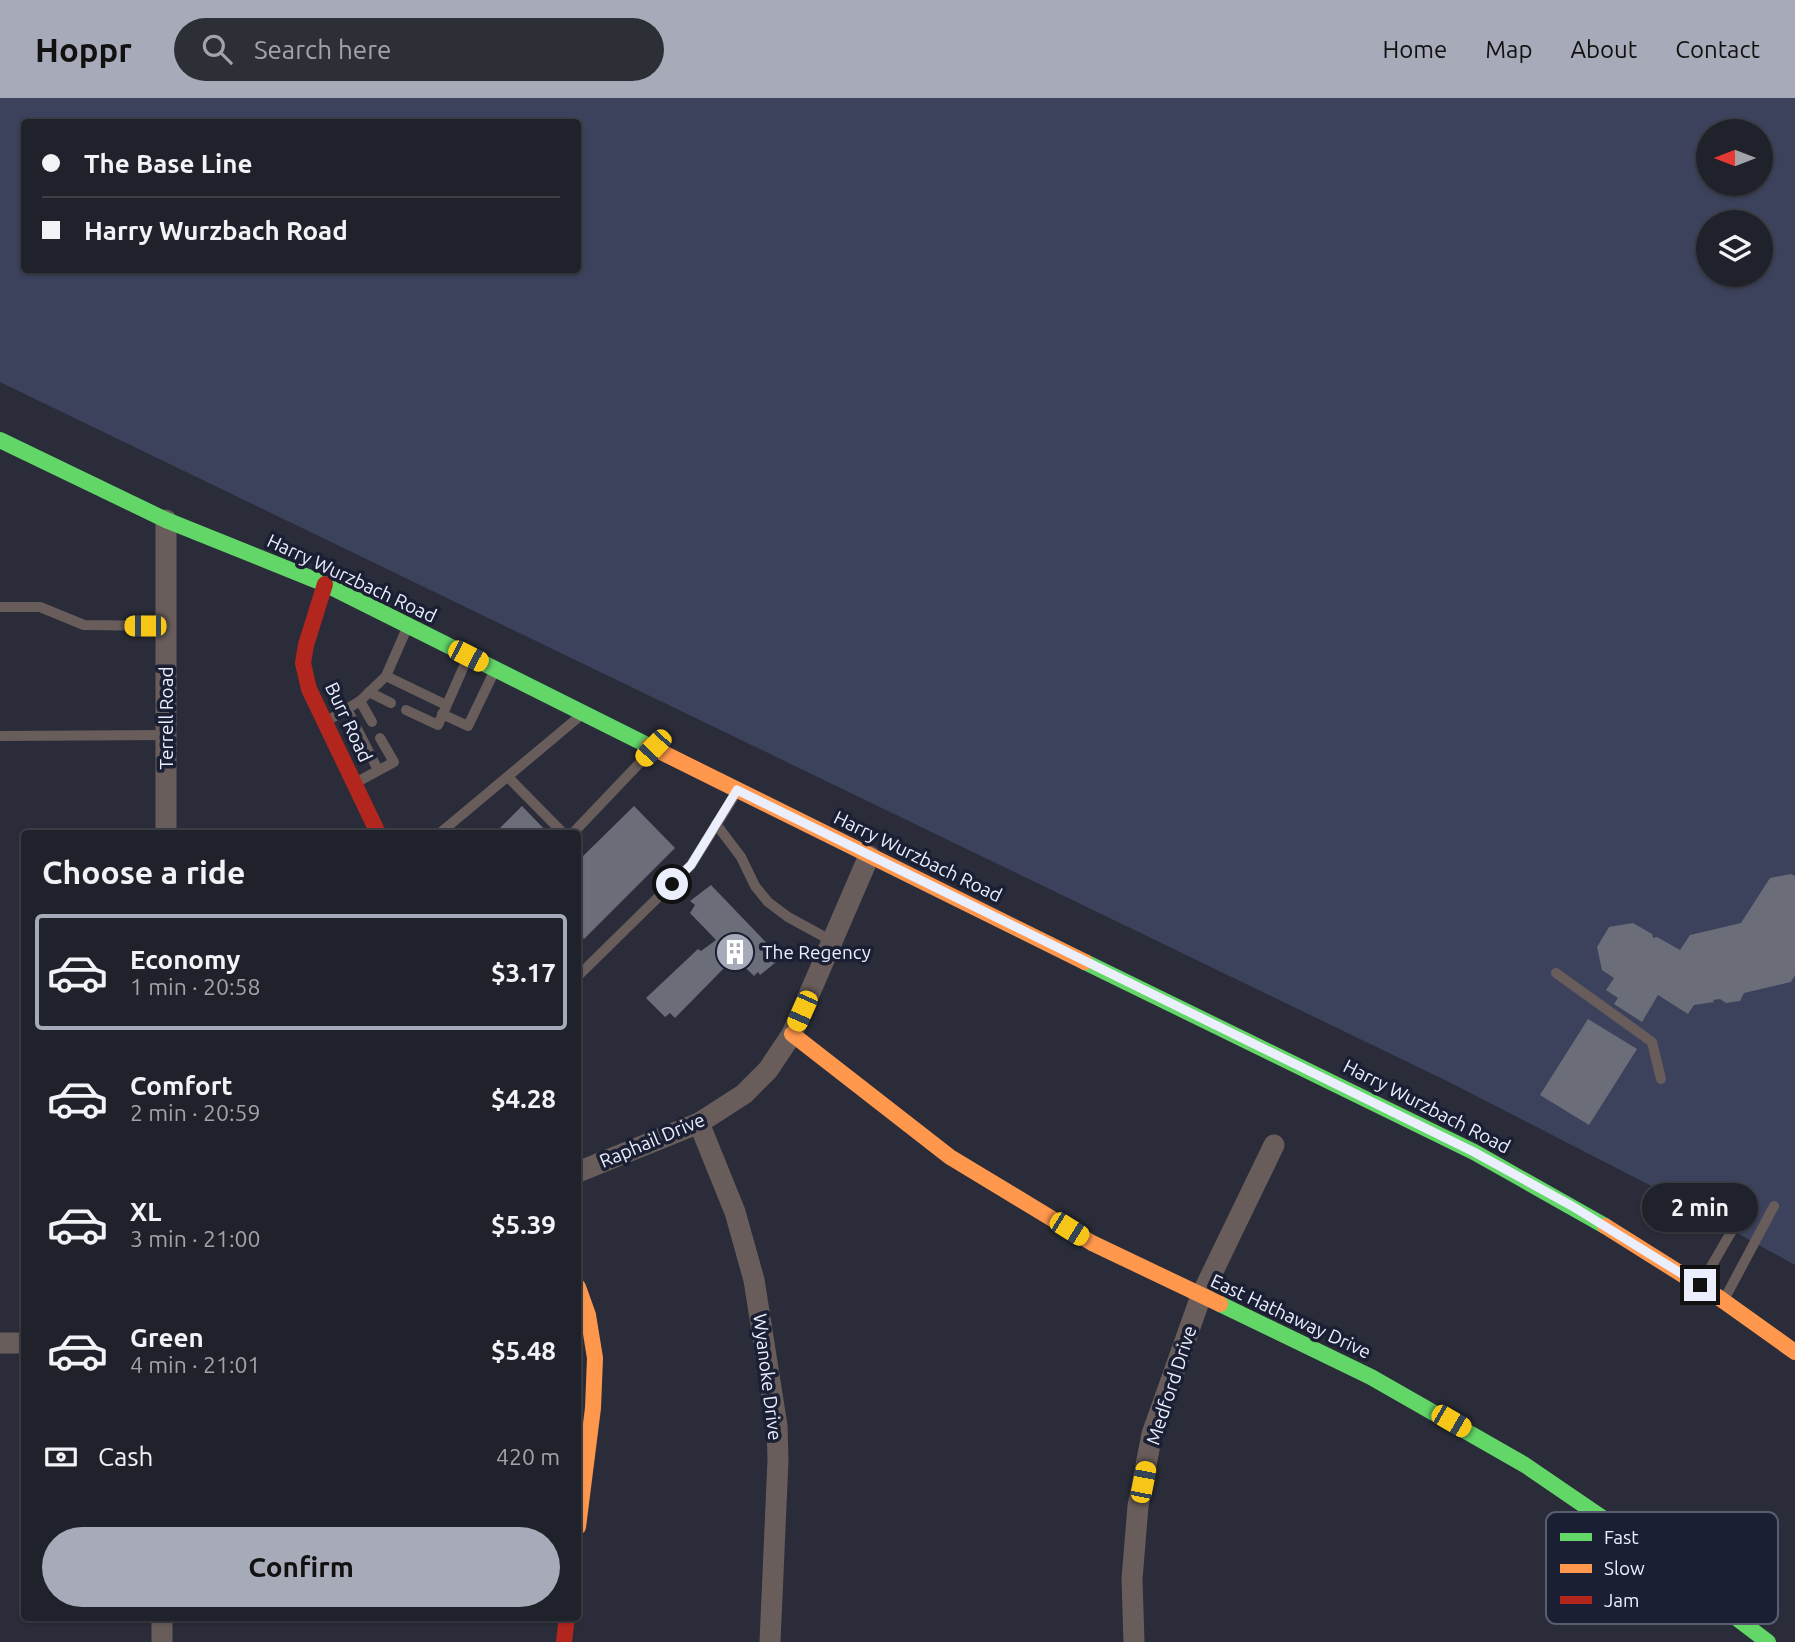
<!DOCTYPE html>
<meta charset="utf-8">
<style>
body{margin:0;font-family:Ubuntu,sans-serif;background:#2d2f37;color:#f1f3f6;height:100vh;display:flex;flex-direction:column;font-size:26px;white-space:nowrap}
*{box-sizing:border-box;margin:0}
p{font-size:23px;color:#a2a4a9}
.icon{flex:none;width:38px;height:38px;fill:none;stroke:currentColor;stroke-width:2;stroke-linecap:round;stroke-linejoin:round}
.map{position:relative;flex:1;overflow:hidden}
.side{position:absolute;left:21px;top:732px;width:560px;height:791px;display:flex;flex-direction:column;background:#20222b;border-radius:7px;box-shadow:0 2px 5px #0004,0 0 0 2px #3d3f47}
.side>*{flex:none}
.guide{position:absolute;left:21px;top:21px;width:560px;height:154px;border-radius:7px;box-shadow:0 2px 5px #0004,0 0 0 2px #3d3f47;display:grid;align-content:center;height:154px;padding:0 21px;background:#20222b}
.needle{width:46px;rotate:270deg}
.fabs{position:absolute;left:1696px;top:21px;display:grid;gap:14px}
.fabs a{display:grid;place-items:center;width:77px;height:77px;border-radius:50%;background:#20222b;box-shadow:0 2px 5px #0004,0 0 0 2px #3d3f47;font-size:35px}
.end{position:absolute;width:32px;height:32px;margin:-16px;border:9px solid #eaeefd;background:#111;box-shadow:0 0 0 4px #111}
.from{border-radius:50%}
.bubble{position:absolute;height:49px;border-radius:24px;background:#20222b;box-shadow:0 2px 5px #0004,0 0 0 2px #3d3f47;font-size:23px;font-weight:700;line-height:49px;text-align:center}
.car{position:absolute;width:21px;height:42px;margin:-21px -10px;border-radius:9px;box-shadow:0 0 5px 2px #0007;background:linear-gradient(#f5c518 24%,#345 0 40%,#f5c518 0 76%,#345 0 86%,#f5c518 0)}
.guide b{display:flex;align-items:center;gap:24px;height:66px;font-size:26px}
.guide b+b{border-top:2px solid #3d3f47}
.guide i{width:18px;height:18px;background:#f1f3f6}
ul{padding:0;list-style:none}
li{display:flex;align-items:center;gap:21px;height:116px;margin:0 14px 10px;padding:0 7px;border:4px solid transparent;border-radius:7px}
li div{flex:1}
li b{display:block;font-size:26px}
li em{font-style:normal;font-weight:700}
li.selected{border-color:#a7aab8}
li>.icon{width:63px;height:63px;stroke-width:1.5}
h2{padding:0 21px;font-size:32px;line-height:84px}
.pay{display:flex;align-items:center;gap:18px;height:77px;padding:0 21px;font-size:26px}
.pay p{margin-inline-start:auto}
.cta{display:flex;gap:14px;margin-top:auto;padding:14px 21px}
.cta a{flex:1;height:80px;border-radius:42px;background:#a7aab8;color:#111;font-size:28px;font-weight:700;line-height:80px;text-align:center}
header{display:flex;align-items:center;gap:42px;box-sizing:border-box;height:98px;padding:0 35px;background:#a7aab8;color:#111}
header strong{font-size:33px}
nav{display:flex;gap:38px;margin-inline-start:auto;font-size:24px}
.search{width:490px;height:63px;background:#2d2f37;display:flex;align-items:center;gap:18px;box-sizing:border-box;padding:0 24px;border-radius:38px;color:#a2a4a9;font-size:26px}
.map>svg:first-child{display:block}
.green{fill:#3d425c;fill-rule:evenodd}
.building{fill:#6b6d78}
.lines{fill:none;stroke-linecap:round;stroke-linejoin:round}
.lane{stroke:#685d5b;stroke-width:10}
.street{stroke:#685d5b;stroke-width:21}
.fast{stroke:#63d668;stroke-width:16}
.slow{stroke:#ff974d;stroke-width:16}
.jam{stroke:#b3261e;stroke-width:16}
.route{stroke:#eaeefd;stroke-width:9}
.labels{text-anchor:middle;stroke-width:7;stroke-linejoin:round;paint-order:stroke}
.street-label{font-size:19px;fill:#eaeefd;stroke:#1b1f34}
.poi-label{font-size:19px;fill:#eaeefd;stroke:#1b1f34;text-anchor:start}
.key{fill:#1b1f34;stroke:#595d70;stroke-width:2}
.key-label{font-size:19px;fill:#eaeefd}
</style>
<header>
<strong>Hoppr</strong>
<div class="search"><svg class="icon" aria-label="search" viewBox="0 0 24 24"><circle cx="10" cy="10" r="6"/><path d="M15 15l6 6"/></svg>Search here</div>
<nav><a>Home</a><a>Map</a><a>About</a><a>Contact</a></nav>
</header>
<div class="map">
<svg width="1795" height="1544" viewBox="0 0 1795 1544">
<rect width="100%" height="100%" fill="#2a2d39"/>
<path class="green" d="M0 0H1795V1167L1663 1094 1449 984 0 284ZM24 24H578V172H24ZM1708 33H1760V86H1708ZM1708 124H1760V177H1708Z"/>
<g class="building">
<path d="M522 708 548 735H495Z"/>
<path d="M634 708 675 750 584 841 578 835V763Z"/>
<path d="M1791 776 1795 778V877L1791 884 1744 895 1740 903 1726 905 1720 901 1713 902 1714 904 1694 907 1688 916 1658 897 1642 924 1614 906 1618 900 1606 892 1614 880 1602 872 1597 849 1609 829 1633 825 1652 836 1653 840 1657 839 1680 852 1690 837 1741 825 1770 780Z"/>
<path d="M711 787 781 860 760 877 758 874 754 878 729 854 720 863 726 868 675 920 670 915 665 919 646 900 698 851 701 853 716 842 690 815 695 807 690 803Z"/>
<path d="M1588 921 1637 951 1589 1027 1540 997Z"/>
</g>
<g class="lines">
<g class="lane">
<path d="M0 509H40L84 527 166 528"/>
<path d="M386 578 446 607"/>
<path d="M369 594 391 605"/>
<path d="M360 603 386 578 407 530"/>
<path d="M347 611 378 672"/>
<path d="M406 612 438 627 468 559"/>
<path d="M442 616 468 628 494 574"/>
<path d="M327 623 360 603 372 624"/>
<path d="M0 638 167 637"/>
<path d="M508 679 563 735"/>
<path d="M357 684 394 664 380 640"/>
<path d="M716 726 741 759 755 788 768 804 788 819 832 843"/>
<path d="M440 735 580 618"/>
<path d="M573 735 651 653"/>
<path d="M1556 875 1652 944 1661 981"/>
<path d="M578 878 691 767 736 695"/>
<path d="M1701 1186 1752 1098"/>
<path d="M1725 1200 1774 1108"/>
</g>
<g class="street">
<path d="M166 422V735"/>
<path d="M699 1025 735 1114 754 1182 777 1328 778 1362 770 1544"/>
<path d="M578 1074 699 1025 744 996 768 972 792 936 869 758"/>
<path d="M0 1245H24"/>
<path d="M162 1519V1544"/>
<path d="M1134 1544 1132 1481 1138 1408 1152 1336 1201 1198 1274 1047"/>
</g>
<g class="fast">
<path d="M0 342 166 422 325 486 649 648"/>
<path d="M1085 864 1474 1054 1605 1128"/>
<path d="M1220 1206 1371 1279 1525 1367 1626 1436 1768 1544"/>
</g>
<g class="slow">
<path d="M649 648 1085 864"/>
<path d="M792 936 950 1059 1092 1145 1220 1206"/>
<path d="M1605 1128 1718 1199 1795 1254"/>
<path d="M578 1189 588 1217 595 1260 593 1310 578 1429"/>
</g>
<g class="jam">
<path d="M325 486 306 547 303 565 309 591 378 735"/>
<path d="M564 1544 567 1519"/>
</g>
</g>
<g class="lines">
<path class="route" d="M672 786 691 767 737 692 1474 1054 1572 1108 1700 1187"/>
</g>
<defs>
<g id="building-disc" transform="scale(2.0125)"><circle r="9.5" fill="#a7aab8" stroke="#1b1f34"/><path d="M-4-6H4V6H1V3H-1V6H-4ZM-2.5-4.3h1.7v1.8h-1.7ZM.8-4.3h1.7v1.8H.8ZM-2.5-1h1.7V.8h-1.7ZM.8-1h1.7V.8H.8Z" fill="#fff"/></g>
</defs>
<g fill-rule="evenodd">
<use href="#building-disc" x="735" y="854"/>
</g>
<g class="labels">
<g class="street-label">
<text transform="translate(352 480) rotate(25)" y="7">Harry Wurzbach Road</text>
<text transform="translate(166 620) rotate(-90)" y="7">Terrell Road</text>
<text transform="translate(349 624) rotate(65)" y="7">Burr Road</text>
<text transform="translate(918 758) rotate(26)" y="7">Harry Wurzbach Road</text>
<text transform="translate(1427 1008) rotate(27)" y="7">Harry Wurzbach Road</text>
<text transform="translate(652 1042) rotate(-23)" y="7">Raphail Drive</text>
<text transform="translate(1291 1218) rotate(25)" y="7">East Hathaway Drive</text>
<text transform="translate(768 1279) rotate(83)" y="7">Wyanoke Drive</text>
<text transform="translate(1171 1287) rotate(-72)" y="7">Medford Drive</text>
</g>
<g class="poi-label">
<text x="762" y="861">The Regency</text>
</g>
</g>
<rect x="1546" y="1414" width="232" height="112" rx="10" class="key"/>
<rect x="1560" y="1435" width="32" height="8" fill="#63d668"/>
<rect x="1560" y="1466" width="32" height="9" fill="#ff974d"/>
<rect x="1560" y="1498" width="32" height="8" fill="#b3261e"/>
<g class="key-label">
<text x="1604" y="1446">Fast</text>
<text x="1604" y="1477">Slow</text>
<text x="1604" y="1509">Jam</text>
</g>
</svg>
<div class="fabs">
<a><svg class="needle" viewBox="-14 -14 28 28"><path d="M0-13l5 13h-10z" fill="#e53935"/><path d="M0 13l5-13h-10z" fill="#a2a4a9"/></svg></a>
<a><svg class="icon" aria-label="layers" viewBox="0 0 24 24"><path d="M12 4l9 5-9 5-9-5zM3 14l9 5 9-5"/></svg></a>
</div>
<i class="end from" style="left:672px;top:786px"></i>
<i class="end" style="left:1700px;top:1187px"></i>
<div class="bubble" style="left:1642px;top:1085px;width:116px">2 min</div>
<i class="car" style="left:145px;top:528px;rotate:270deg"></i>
<i class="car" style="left:468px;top:558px;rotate:117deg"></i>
<i class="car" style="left:653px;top:650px;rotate:223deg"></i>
<i class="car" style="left:802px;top:913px;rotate:204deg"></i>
<i class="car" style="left:1069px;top:1131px;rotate:122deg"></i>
<i class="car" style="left:1451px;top:1323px;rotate:120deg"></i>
<i class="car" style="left:1143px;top:1384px;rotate:11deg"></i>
<div class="guide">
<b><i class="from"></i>The Base Line</b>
<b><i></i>Harry Wurzbach Road</b>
</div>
<section class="side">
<h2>Choose a ride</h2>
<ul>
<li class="selected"><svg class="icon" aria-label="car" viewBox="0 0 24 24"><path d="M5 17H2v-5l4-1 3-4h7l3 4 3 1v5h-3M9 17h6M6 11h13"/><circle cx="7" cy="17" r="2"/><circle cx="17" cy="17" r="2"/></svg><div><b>Economy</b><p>1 min · 20:58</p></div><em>$3.17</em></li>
<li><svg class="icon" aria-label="car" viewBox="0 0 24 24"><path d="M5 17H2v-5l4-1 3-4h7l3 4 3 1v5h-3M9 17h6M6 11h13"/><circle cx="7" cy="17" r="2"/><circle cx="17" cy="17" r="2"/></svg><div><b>Comfort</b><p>2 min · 20:59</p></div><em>$4.28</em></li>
<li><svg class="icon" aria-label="car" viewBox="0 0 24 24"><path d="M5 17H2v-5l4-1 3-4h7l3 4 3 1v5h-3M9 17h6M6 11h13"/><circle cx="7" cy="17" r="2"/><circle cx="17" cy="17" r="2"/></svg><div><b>XL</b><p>3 min · 21:00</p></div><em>$5.39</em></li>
<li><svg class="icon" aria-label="car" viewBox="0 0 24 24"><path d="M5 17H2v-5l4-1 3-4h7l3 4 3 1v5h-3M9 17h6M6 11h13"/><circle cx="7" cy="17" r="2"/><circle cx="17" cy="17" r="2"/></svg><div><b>Green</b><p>4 min · 21:01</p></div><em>$5.48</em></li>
</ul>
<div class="pay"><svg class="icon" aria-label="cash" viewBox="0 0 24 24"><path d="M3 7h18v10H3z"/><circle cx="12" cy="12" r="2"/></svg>Cash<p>420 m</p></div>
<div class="cta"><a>Confirm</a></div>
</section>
</div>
